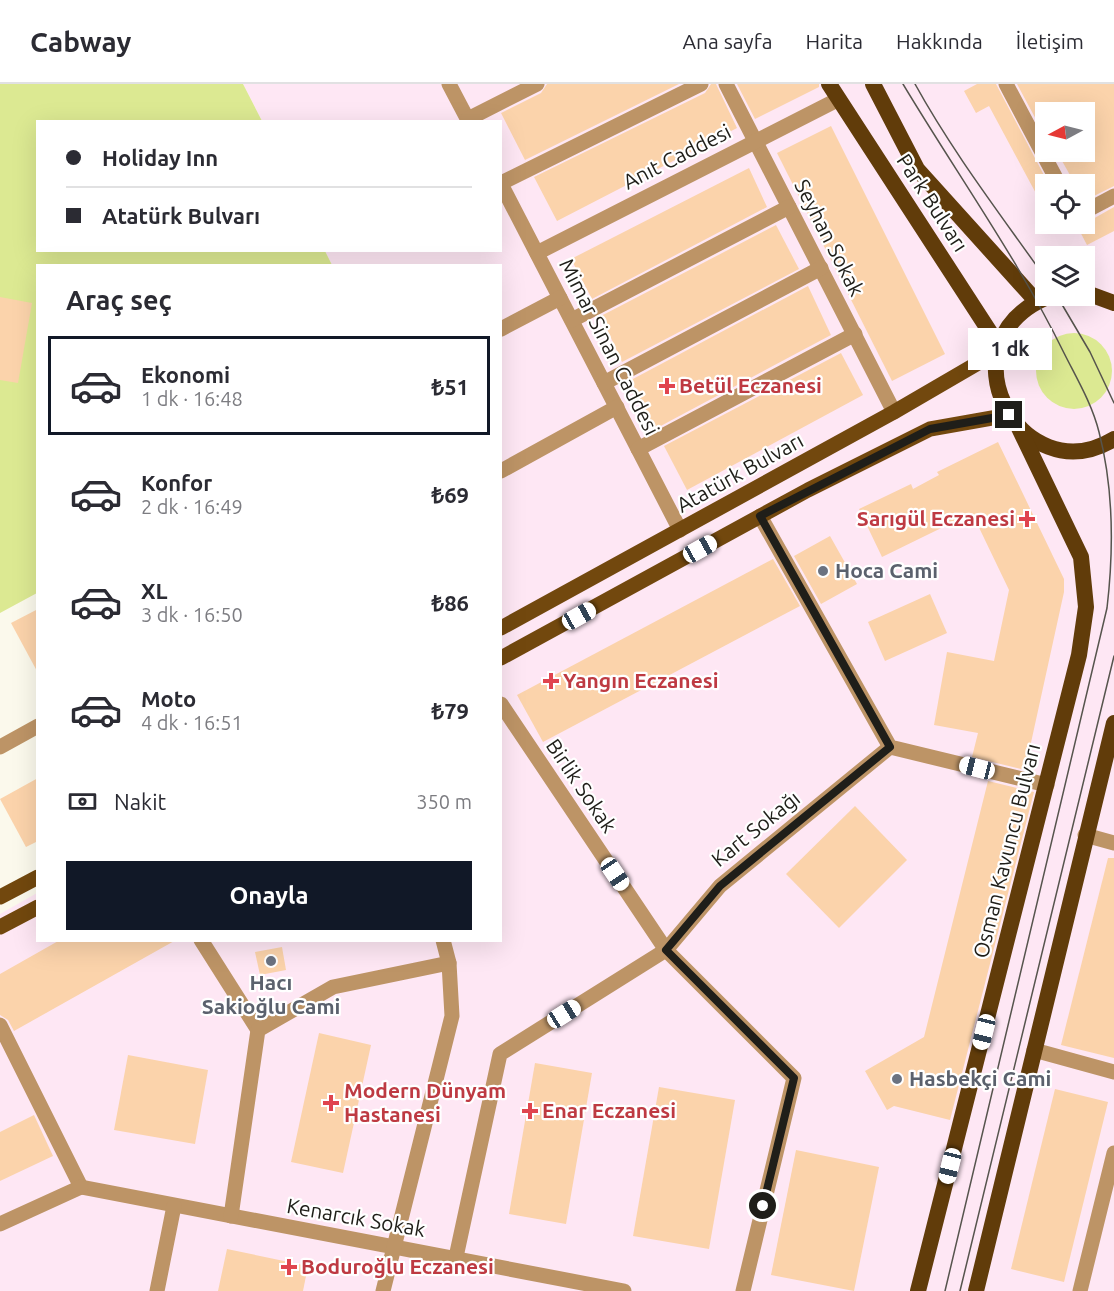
<!DOCTYPE html>
<html lang="tr">
<meta charset="utf-8">
<style>
body{margin:0;font-family:Ubuntu,sans-serif;background:#f7f7f7;color:#2b2b33;height:100vh;display:flex;flex-direction:column;font-size:22px;white-space:nowrap}
*{box-sizing:border-box;margin:0}
p{font-size:20px;color:#7c7c81}
.icon{flex:none;width:33px;height:33px;fill:none;stroke:currentColor;stroke-width:2;stroke-linecap:round;stroke-linejoin:round}
.map{position:relative;flex:1;overflow:hidden}
.sheet{position:absolute;left:36px;top:180px;width:466px;height:678px;display:flex;flex-direction:column;background:#fff;border-radius:0px;box-shadow:0 6px 24px #0002}
.sheet>*{flex:none}
.top-card{position:absolute;left:36px;top:36px;width:466px;height:132px;border-radius:0px;box-shadow:0 6px 24px #0002;display:grid;align-content:center;height:132px;padding:0 30px;background:#fff}
.needle{width:39px;rotate:263deg}
.buttons{position:absolute;left:1035px;top:18px;display:grid;gap:12px}
.buttons a{display:grid;place-items:center;width:60px;height:60px;border-radius:0px;background:#fff;box-shadow:0 6px 24px #0002;font-size:30px}
.end{position:absolute;width:27px;height:27px;margin:-14px;border:8px solid #1f1e19;background:#fff;box-shadow:0 0 0 3px #fff}
.from{border-radius:50%}
.bubble{position:absolute;height:42px;border-radius:0px;background:#fff;box-shadow:0 6px 24px #0002;font-size:20px;font-weight:600;line-height:42px;text-align:center}
.car{position:absolute;width:18px;height:36px;margin:-18px -9px;border-radius:8px;box-shadow:0 0 4px 2px #0007;background:linear-gradient(#fff 24%,#345 0 40%,#fff 0 76%,#345 0 86%,#fff 0)}
.top-card b{display:flex;align-items:center;gap:21px;height:57px;font-size:22px}
.top-card b+b{border-top:2px solid #e1e1e2}
.top-card i{width:15px;height:15px;background:#2b2b33}
ul{padding:0;list-style:none}
li{display:flex;align-items:center;gap:18px;height:99px;margin:0 12px 9px;padding:0 18px;border:3px solid transparent;border-radius:0px}
li div{flex:1}
li b{display:block;font-size:22px}
li em{font-style:normal;font-weight:600}
li.current{border-color:#111827}
li>.icon{width:54px;height:54px;stroke-width:1.5}
h2{padding:0 30px;font-size:27px;line-height:72px}
.pay{display:flex;align-items:center;gap:15px;height:66px;padding:0 30px;font-size:22px}
.pay p{margin-inline-start:auto}
.action{display:flex;gap:12px;margin-top:auto;padding:12px 30px}
.action a{flex:1;height:69px;border-radius:0px;background:#111827;color:#fff;font-size:24px;font-weight:600;line-height:69px;text-align:center}
header{display:flex;align-items:center;gap:36px;box-sizing:border-box;height:84px;padding:0 30px;background:#fff;border-bottom:2px solid #e1e1e2}
header strong{font-size:28px}
nav{display:flex;gap:33px;margin-inline-start:auto;font-size:21px}
.map>svg:first-child{display:block}
.commercial{fill:#fee7f4;fill-rule:evenodd}
.green{fill:#dce992}
.building{fill:#fbd3ab}
.lines{fill:none;stroke-linecap:round;stroke-linejoin:round}
.minor{stroke:#bd9466;stroke-width:15}
.primary{stroke:#72480e;stroke-width:15}
.trunk{stroke:#613c0a;stroke-width:16}
.tram{stroke:#56544d;stroke-width:1.5}
.route{stroke:#1f1e19;stroke-width:8}
.health-dot{fill:#e0444e;stroke:#fff;stroke-width:2}
.worship-dot{fill:#6b7280;stroke:#fff;stroke-width:2}
.labels{text-anchor:middle;stroke-width:4.5;stroke-linejoin:round;paint-order:stroke}
.street-label{font-size:21px;fill:#1f1e19;stroke:#fff}
.health-label{font-size:21px;font-weight:bold;fill:#be3a42;stroke:#fff;text-anchor:start}
.worship-label{font-size:21px;font-weight:bold;fill:#5b616d;stroke:#fff;text-anchor:start}
</style>
<header>
<strong>Cabway</strong>
<nav><a>Ana sayfa</a><a>Harita</a><a>Hakkında</a><a>İletişim</a></nav>
</header>
<div class="map">
<svg width="1114" height="1207" viewBox="0 0 1114 1207">
<rect width="100%" height="100%" fill="#fbf9ec"/>
<path class="commercial" d="M243 0H1114V1207H0V830L37 809 38 856H501V182L332 181 325 167 501 166V38L262 37ZM1046 28H1084V68H1046ZM1046 100H1084V140H1046ZM1046 172H1084V212H1046Z"/>
<g class="green">
<path d="M0 0H243L262 37 38 38V166L325 167 332 181 38 182 37 509 0 529Z"/>
<circle cx="1074" cy="287" r="38"/>
</g>
<g class="building">
<path d="M547 0H679L525 76 501 29 541 9Z"/>
<path d="M711 0H716L737 44 557 137 534 93 705 9Z"/>
<path d="M737 0H819V3L755 35Z"/>
<path d="M977 0H996L1046 95V128L989 22 976 29 964 7Z"/>
<path d="M1017 0H1114V102L1084 117V100H1075L1057 68H1084V28H1046V54Z"/>
<path d="M831 42 945 270 892 297 777 69Z"/>
<path d="M749 84 767 123 592 215 571 175Z"/>
<path d="M1114 123V147L1087 161 1076 140H1084Z"/>
<path d="M776 141 799 185 622 278 601 232Z"/>
<path d="M808 202 831 251 655 345 631 296Z"/>
<path d="M0 213 32 219 18 299 0 296Z"/>
<path d="M841 269 863 311 687 406 664 362Z"/>
<path d="M998 358 1064 495V508L1025 686 972 673 978 649 934 641 947 568 994 577 1009 506 972 429 882 473 859 425 911 400 913 405 939 391 937 388Z"/>
<path d="M830 452 857 500 821 520 794 472Z"/>
<path d="M773 475 800 522 543 658 517 611Z"/>
<path d="M930 510 947 549 885 577 868 538Z"/>
<path d="M38 525V589L11 539Z"/>
<path d="M38 694V757L26 763 0 715Z"/>
<path d="M988 697 1034 708 950 1036 894 1022 887 1026 865 987 924 953Z"/>
<path d="M855 722 907 776 839 844 786 790Z"/>
<path d="M1108 774H1114V974L1061 961Z"/>
<path d="M60 856H176L14 947 8 936 0 931V890Z"/>
<path d="M282 863 286 886 260 891 255 868Z"/>
<path d="M319 949 371 961 343 1089 291 1078Z"/>
<path d="M128 971 208 986 195 1060 114 1046Z"/>
<path d="M535 979 592 989 566 1140 509 1130Z"/>
<path d="M659 1003 735 1016 709 1165 633 1152Z"/>
<path d="M1055 1005 1108 1018 1064 1198 1011 1185Z"/>
<path d="M34 1031 53 1072 0 1097V1048Z"/>
<path d="M796 1066 879 1083 854 1207 771 1191Z"/>
<path d="M227 1165 308 1182 303 1207H218Z"/>
</g>
<g class="lines">
<g class="minor">
<path d="M449 0 469 38"/>
<path d="M726 0 894 328"/>
<path d="M1006 0 1059 100"/>
<path d="M468 35 537 0"/>
<path d="M501 99 701 0"/>
<path d="M501 100 680 446"/>
<path d="M1084 128 1114 112"/>
<path d="M537 169 837 16"/>
<path d="M572 236 789 123"/>
<path d="M501 245 560 214"/>
<path d="M604 299 821 184"/>
<path d="M638 365 855 250"/>
<path d="M501 387 617 323"/>
<path d="M760 432 890 663 1047 701"/>
<path d="M501 620 666 866 794 994 743 1207"/>
<path d="M0 663 38 642"/>
<path d="M1085 751 1114 759"/>
<path d="M201 856 258 946"/>
<path d="M0 941 81 1103"/>
<path d="M1034 966 1114 988"/>
<path d="M81 1103 624 1207"/>
<path d="M231 1132 258 946 333 903 449 879"/>
<path d="M0 1140 81 1103"/>
<path d="M456 1173 500 970 666 866 720 802 890 663"/>
<path d="M157 1207 174 1122"/>
<path d="M383 1207 452 932 449 879 443 856"/>
<path d="M1080 1207 1114 1069"/>
</g>
<g class="primary">
<path d="M501 544 894 328 997 268"/>
<path d="M501 574 808 406 930 345 1009 331"/>
<path d="M0 813 38 793"/>
<path d="M0 843 38 823"/>
</g>
<g class="trunk">
<path d="M829 0 999 262"/>
<path d="M873 0 917 85 1036 217"/>
<path d="M1084 208 1114 219"/>
<path d="M1050 212C938 256 1020 412 1114 355"/>
<path d="M918 1207 1079 571 1086 523 1081 473 1019 344"/>
<path d="M976 1207 1114 639"/>
</g>
<g class="tram">
<path d="M903 0C957 90 1018 175 1064 269 1077 295 1092 320 1099 348 1114 406 1114 464 1107 524L945 1207"/>
<path d="M915 0C953 69 1001 131 1046 195"/>
<path d="M1057 212 1090 268 1114 319"/>
<path d="M960 1207 1114 572"/>
</g>
</g>
<g class="lines">
<path class="route" d="M763 1122 794 994 666 866 720 802 890 663 760 432 930 345 1009 331"/>
</g>
<g class="health-dot">
<path d="M664 293h6v6h6v6h-6v6h-6v-6h-6v-6h6z"/>
<path d="M1024 426h6v6h6v6h-6v6h-6v-6h-6v-6h6z"/>
<path d="M548 588h6v6h6v6h-6v6h-6v-6h-6v-6h6z"/>
<path d="M328 1010h6v6h6v6h-6v6h-6v-6h-6v-6h6z"/>
<path d="M527 1018h6v6h6v6h-6v6h-6v-6h-6v-6h6z"/>
<path d="M286 1174h6v6h6v6h-6v6h-6v-6h-6v-6h6z"/>
</g>
<g class="worship-dot">
<circle cx="823" cy="487" r="6"/>
<circle cx="271" cy="877" r="6"/>
<circle cx="897" cy="995" r="6"/>
</g>
<g class="labels">
<g class="street-label">
<text transform="translate(677 73) rotate(-27)" y="7">Anıt Caddesi</text>
<text transform="translate(932 119) rotate(57)" y="7">Park Bulvarı</text>
<text transform="translate(829 154) rotate(63)" y="7">Seyhan Sokak</text>
<text transform="translate(609 263) rotate(63)" y="7">Mimar Sinan Caddesi</text>
<text transform="translate(740 389) rotate(-29)" y="7">Atatürk Bulvarı</text>
<text transform="translate(581 702) rotate(56)" y="7">Birlik Sokak</text>
<text transform="translate(756 745) rotate(-39)" y="7">Kart Sokağı</text>
<text transform="translate(1007 767) rotate(-76)" y="7">Osman Kavuncu Bulvarı</text>
<text transform="translate(356 1134) rotate(10)" y="7">Kenarcık Sokak</text>
</g>
<g class="health-label">
<text x="679" y="309">Betül Eczanesi</text>
<text x="1015" y="442" text-anchor="end">Sarıgül Eczanesi</text>
<text x="563" y="604">Yangın Eczanesi</text>
<text x="344" y="1014">Modern Dünyam<tspan x="344" dy="24">Hastanesi</tspan></text>
<text x="542" y="1034">Enar Eczanesi</text>
<text x="301" y="1190">Boduroğlu Eczanesi</text>
</g>
<g class="worship-label">
<text x="835" y="494">Hoca Cami</text>
<text x="271" y="906" text-anchor="middle">Hacı<tspan x="271" dy="24">Sakioğlu Cami</tspan></text>
<text x="909" y="1002">Hasbekçi Cami</text>
</g>
</g>
</svg>
<div class="buttons">
<a><svg class="needle" viewBox="-14 -14 28 28"><path d="M0-13l5 13h-10z" fill="#e53935"/><path d="M0 13l5-13h-10z" fill="#7c7c81"/></svg></a>
<a><svg class="icon" aria-label="locate" viewBox="0 0 24 24"><circle cx="12" cy="12" r="6"/><path d="M12 2v4M12 18v4M2 12h4M18 12h4"/></svg></a>
<a><svg class="icon" aria-label="layers" viewBox="0 0 24 24"><path d="M12 4l9 5-9 5-9-5zM3 14l9 5 9-5"/></svg></a>
</div>
<i class="end from" style="left:763px;top:1122px"></i>
<i class="end" style="left:1009px;top:331px"></i>
<div class="bubble" style="left:968px;top:244px;width:84px">1 dk</div>
<i class="car" style="left:700px;top:465px;rotate:61deg"></i>
<i class="car" style="left:579px;top:532px;rotate:61deg"></i>
<i class="car" style="left:977px;top:684px;rotate:284deg"></i>
<i class="car" style="left:615px;top:790px;rotate:146deg"></i>
<i class="car" style="left:564px;top:930px;rotate:58deg"></i>
<i class="car" style="left:984px;top:948px;rotate:194deg"></i>
<i class="car" style="left:950px;top:1082px;rotate:194deg"></i>
<div class="top-card">
<b><i class="from"></i>Holiday Inn</b>
<b><i></i>Atatürk Bulvarı</b>
</div>
<section class="sheet">
<h2>Araç seç</h2>
<ul>
<li class="current"><svg class="icon" aria-label="car" viewBox="0 0 24 24"><path d="M5 17H2v-5l4-1 3-4h7l3 4 3 1v5h-3M9 17h6M6 11h13"/><circle cx="7" cy="17" r="2"/><circle cx="17" cy="17" r="2"/></svg><div><b>Ekonomi</b><p>1 dk · 16:48</p></div><em>₺51</em></li>
<li><svg class="icon" aria-label="car" viewBox="0 0 24 24"><path d="M5 17H2v-5l4-1 3-4h7l3 4 3 1v5h-3M9 17h6M6 11h13"/><circle cx="7" cy="17" r="2"/><circle cx="17" cy="17" r="2"/></svg><div><b>Konfor</b><p>2 dk · 16:49</p></div><em>₺69</em></li>
<li><svg class="icon" aria-label="car" viewBox="0 0 24 24"><path d="M5 17H2v-5l4-1 3-4h7l3 4 3 1v5h-3M9 17h6M6 11h13"/><circle cx="7" cy="17" r="2"/><circle cx="17" cy="17" r="2"/></svg><div><b>XL</b><p>3 dk · 16:50</p></div><em>₺86</em></li>
<li><svg class="icon" aria-label="car" viewBox="0 0 24 24"><path d="M5 17H2v-5l4-1 3-4h7l3 4 3 1v5h-3M9 17h6M6 11h13"/><circle cx="7" cy="17" r="2"/><circle cx="17" cy="17" r="2"/></svg><div><b>Moto</b><p>4 dk · 16:51</p></div><em>₺79</em></li>
</ul>
<div class="pay"><svg class="icon" aria-label="cash" viewBox="0 0 24 24"><path d="M3 7h18v10H3z"/><circle cx="12" cy="12" r="2"/></svg>Nakit<p>350 m</p></div>
<div class="action"><a>Onayla</a></div>
</section>
</div>
